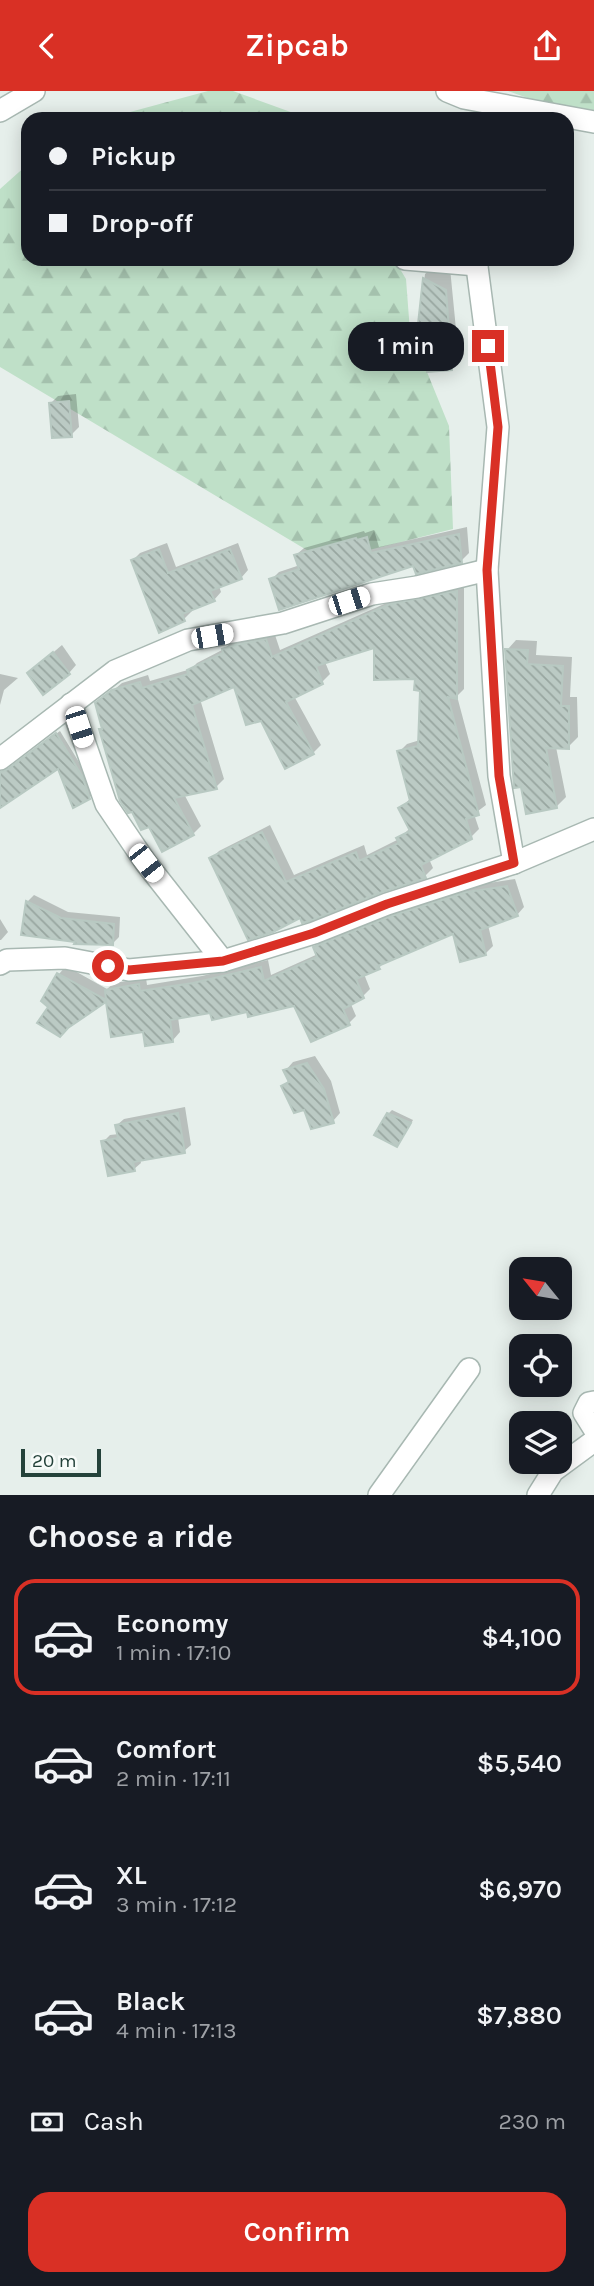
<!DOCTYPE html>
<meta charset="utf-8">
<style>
body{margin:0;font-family:Karla,sans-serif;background:#242831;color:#f1f3f6;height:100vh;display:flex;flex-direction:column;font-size:26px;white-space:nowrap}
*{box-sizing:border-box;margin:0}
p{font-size:23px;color:#9ea1a6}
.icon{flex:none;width:38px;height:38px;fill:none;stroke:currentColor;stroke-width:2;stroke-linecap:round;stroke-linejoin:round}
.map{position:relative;height:1404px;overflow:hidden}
.side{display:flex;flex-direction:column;background:#171b24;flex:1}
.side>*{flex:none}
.guide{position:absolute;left:21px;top:21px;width:553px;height:154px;border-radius:21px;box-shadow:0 4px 18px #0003;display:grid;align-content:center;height:154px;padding:0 28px;background:#171b24}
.needle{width:46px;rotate:300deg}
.buttons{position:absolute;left:509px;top:1166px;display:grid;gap:14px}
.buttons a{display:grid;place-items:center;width:63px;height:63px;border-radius:14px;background:#171b24;box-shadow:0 4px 18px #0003;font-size:35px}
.scale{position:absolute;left:21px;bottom:18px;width:80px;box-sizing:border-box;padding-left:7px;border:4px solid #24423a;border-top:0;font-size:19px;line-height:24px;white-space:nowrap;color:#24423a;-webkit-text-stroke:5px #f7fbf9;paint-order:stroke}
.end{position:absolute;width:32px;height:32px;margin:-16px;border:9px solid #d93025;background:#fff;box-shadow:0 0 0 4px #fff}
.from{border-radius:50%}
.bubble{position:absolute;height:49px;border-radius:21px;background:#171b24;box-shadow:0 4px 18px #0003;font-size:23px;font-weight:600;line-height:49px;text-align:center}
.car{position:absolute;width:21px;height:42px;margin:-21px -10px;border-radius:9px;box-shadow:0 0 5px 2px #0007;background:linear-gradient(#fff 24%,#345 0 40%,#fff 0 76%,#345 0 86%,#fff 0)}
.guide b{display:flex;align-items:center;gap:24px;height:66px;font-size:26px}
.guide b+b{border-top:2px solid #363941}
.guide i{width:18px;height:18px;background:#f1f3f6}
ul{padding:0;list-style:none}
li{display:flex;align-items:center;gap:21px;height:116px;margin:0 14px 10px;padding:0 14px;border:4px solid transparent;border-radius:21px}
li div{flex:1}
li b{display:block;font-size:26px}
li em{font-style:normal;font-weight:600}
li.on{border-color:#d93025}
li>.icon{width:63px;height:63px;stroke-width:1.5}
h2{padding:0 28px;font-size:32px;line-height:84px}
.pay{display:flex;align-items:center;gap:18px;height:77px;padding:0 28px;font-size:26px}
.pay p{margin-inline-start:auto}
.action{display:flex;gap:14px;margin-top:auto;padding:14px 28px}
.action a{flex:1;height:80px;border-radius:21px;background:#d93025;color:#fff;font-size:28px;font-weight:600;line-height:80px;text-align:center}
header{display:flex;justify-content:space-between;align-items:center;height:91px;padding:0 28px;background:#d93025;color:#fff;font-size:32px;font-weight:600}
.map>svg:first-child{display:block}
.forest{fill:url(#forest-firs)}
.shadow{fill:#0003}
.building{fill:url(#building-back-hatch);stroke:#b8c9c2;stroke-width:2}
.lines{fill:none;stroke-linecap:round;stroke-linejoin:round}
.street-casing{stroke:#a8b8b2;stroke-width:24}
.street{stroke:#fff;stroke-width:21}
.route{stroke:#d93025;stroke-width:9}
</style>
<header><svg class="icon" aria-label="back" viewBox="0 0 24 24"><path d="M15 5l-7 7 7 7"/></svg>Zipcab<svg class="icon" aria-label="share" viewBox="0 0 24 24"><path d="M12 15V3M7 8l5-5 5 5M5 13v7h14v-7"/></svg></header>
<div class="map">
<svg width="594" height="1404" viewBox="0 0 594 1404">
<defs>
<pattern id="forest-firs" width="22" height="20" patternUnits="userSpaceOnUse" patternTransform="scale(1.75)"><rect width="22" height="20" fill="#bfe0c8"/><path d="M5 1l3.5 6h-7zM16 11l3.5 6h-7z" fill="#a4c1ad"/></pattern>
<pattern id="building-back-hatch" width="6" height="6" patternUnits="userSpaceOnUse" patternTransform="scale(1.75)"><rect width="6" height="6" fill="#bbcac4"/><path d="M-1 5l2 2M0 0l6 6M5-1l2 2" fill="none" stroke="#98a6a0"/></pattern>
</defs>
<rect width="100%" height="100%" fill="#e6efeb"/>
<g class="forest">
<path d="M208 0H233L310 28H104Z"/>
<path d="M508 0H594V24L539 11Z"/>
<path d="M28 73V168H394L406 188 411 254 427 281 449 335 453 438 325 470 0 276V98Z"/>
</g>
<g class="shadow">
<path d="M433 176 450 177 459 269 451 277 425 232 420 231 425 183Z"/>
<path d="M76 303 79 336 71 344 50 313 58 305Z"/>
<path d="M467 436 469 462 461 470 414 472 271 489 279 481 300 474 296 464 304 457 364 440 365 442 374 439 379 456Z"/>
<path d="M167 452 176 476 238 452 248 479 241 487 219 495 221 501 214 509 191 518 192 520 184 528 133 469 140 462Z"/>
<path d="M464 493V598L457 605 486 714 474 723 479 738 471 746 429 768 433 777 425 785 301 825 211 768 219 760 270 734 294 784 364 754 367 764 399 748 410 737 400 717 411 707 399 661 407 653 420 649 422 599 416 586 376 555 325 571 330 583 322 591 294 605 321 654 313 662 262 628 235 593 200 608 224 688 216 696 184 703 201 735 193 743 103 637 97 613 122 592 148 584 150 590 191 578 197 572 224 558 232 551 274 541 280 559 400 506Z"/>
<path d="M516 549 537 550 536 564 572 566 570 606H577L578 646 568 656H556L566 706 556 716 507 559Z"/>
<path d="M62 554 76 574 69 582H29Z"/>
<path d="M0 583 18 587 4 599 0 614Z"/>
<path d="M60 640 85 681 93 703 89 707 59 675 29 663Z"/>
<path d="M515 788 524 816 517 824 488 834 493 855 485 863 455 841 385 870 379 877 364 883 370 898 363 905 350 911 356 925 349 932 295 913 248 919 212 920 178 926 180 941 173 949 145 939 108 907 68 934 43 910 59 883 66 875 107 898 114 892 146 887 147 894 202 885 268 869 271 884 318 863 315 857 322 849 401 818 476 794Z"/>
<path d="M34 804 68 821 120 826 119 846 112 853 27 811Z"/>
<path d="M0 828 8 841 1 849H0Z"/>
<path d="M315 965 331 990 340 1022 333 1030 283 995 290 988 286 979 293 971Z"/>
<path d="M185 1016 191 1054 184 1060 140 1068 141 1072 134 1078 103 1051 110 1044 119 1043 117 1034 124 1028Z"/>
<path d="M392 1019 413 1029 400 1051 388 1023Z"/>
</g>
<g class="building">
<path d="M423 187 446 199 452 279 427 281 423 233H418Z"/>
<path d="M69 310 72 346 52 347 49 312Z"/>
<path d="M459 443 462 472 416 483 413 475 279 519 269 488 299 478 294 464 356 447 357 449 367 446 371 462Z"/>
<path d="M159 458 168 482 230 458 242 488 210 500 215 510 182 523 185 530 159 542 131 469Z"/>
<path d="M457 500V608L448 606 479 724 466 728 472 748 421 774 426 787 382 801 310 830 302 832 300 827 273 841 248 849 209 767 262 741 286 791 356 761 359 770 399 752 396 747 410 740 398 717 410 710 397 660 418 655 420 600 414 599 415 588 374 589V557L316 575 323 593 286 611 314 663 285 678 261 630 246 634 234 596 192 614 217 698 174 707 194 744 162 761 149 736 141 739 132 721 128 722 120 710 99 638H102L95 612 112 599 140 591 142 597 188 583 187 579 223 562 222 558 235 554 266 548 272 566 390 513Z"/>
<path d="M505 558 528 559 527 573 563 575 561 615H569V658L546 657 557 717 526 723 521 696 514 697Z"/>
<path d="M53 561 70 583 43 604 27 582Z"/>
<path d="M56 642 82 685 90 708 73 717 58 678 0 717V681L8 678Z"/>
<path d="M507 795 518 825 480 839 486 864 460 871 453 843 378 875 380 878 356 888 364 907 343 918 350 934 311 951 294 915 248 926 247 921 212 929 210 922 170 929 173 951 145 955 143 941 111 946 106 911 68 937 60 946 37 932 48 916 41 910 57 882 106 909 105 899 139 893 140 900 193 892 261 876 264 890 317 866 313 856 391 825 467 801Z"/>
<path d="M26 810 61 827 114 833 113 854 74 853 75 851 21 844Z"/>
<path d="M307 972 324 998 334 1032 311 1038 304 1019 294 1022 281 995 289 991 283 979Z"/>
<path d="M178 1022 185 1062 133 1071 135 1080 108 1085 101 1050 118 1047 115 1034Z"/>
<path d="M387 1022 411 1032 397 1056 374 1044Z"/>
</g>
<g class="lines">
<g class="street-casing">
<g id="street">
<path d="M447 0 464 7 594 31"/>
<path d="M0 20 34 0"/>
<path d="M405 168 477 174"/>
<path d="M476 168 498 336 487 479 499 685 514 772"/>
<path d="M71 613 106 713 146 772 223 870"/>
<path d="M0 668 115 580 188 549 283 532 372 503 417 496 487 479"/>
<path d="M0 873 7 869 65 867 129 879 223 870 314 842 387 813 514 772 594 738"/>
<path d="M594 1311 589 1312 584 1322 594 1338"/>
<path d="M379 1404 469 1278"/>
<path d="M538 1404 553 1380 594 1350"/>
</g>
</g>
<use href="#street" class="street"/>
</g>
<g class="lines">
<path class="route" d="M108 875 129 879 223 870 314 842 387 813 514 772 499 685 487 479 498 336 488 255"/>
</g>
</svg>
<div class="buttons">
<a><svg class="needle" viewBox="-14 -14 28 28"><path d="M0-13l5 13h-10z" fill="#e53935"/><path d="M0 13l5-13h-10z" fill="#9ea1a6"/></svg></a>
<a><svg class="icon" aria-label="locate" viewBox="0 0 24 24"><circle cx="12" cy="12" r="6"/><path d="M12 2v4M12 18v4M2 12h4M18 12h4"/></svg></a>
<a><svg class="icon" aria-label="layers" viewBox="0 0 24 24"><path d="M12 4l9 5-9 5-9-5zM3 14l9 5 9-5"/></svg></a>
</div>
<div class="scale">20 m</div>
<i class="end from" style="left:108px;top:875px"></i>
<i class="end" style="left:488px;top:255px"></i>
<div class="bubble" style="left:348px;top:231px;width:116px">1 min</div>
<i class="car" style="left:349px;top:510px;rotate:72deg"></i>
<i class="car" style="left:212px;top:545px;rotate:80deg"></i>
<i class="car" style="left:79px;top:636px;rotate:162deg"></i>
<i class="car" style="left:146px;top:772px;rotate:142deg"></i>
<div class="guide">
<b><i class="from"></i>Pickup</b>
<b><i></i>Drop-off</b>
</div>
</div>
<section class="side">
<h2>Choose a ride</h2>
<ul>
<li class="on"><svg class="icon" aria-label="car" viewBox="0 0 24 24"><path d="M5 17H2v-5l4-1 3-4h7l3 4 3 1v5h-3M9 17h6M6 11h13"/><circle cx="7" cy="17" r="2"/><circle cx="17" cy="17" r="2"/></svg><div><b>Economy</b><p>1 min · 17:10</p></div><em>$4,100</em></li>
<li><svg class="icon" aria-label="car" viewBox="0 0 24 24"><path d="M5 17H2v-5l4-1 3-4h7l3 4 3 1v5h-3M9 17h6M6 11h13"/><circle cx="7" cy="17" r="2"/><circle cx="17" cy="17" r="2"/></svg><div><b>Comfort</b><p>2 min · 17:11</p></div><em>$5,540</em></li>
<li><svg class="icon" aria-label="car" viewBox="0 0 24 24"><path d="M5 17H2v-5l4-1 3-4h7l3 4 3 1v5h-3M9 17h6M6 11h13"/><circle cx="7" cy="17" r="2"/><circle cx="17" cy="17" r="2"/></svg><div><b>XL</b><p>3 min · 17:12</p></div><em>$6,970</em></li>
<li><svg class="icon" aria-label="car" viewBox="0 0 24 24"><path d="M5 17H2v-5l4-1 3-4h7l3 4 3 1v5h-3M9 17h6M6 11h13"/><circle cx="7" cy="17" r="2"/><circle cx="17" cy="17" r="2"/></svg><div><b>Black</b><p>4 min · 17:13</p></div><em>$7,880</em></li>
</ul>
<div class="pay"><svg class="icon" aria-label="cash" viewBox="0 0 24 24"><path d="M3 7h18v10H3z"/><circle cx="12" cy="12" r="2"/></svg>Cash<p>230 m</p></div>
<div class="action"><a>Confirm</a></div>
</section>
